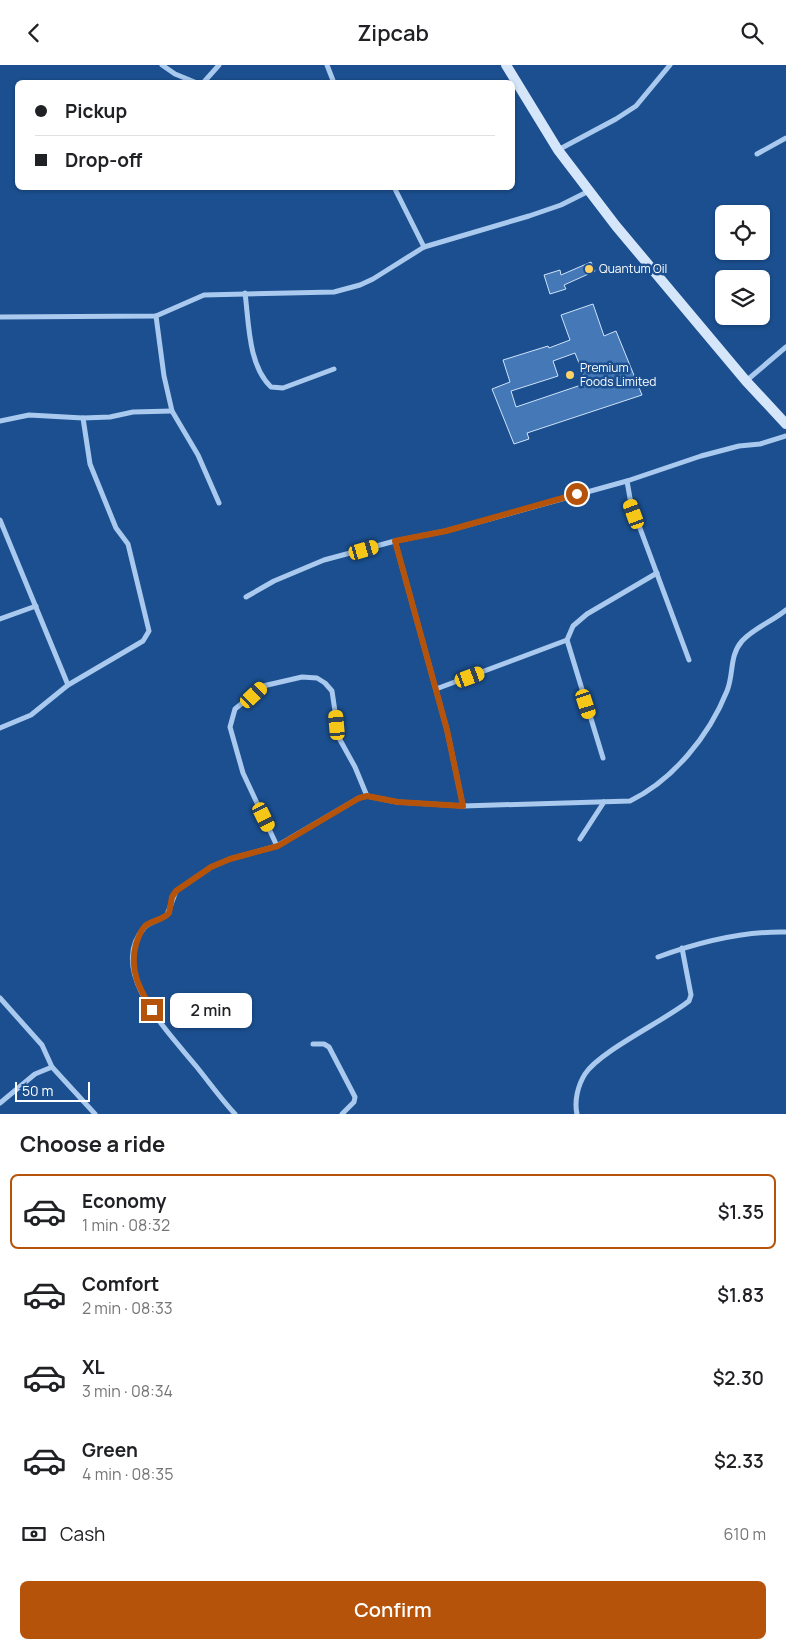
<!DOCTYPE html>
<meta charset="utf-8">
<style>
body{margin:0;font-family:Manrope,sans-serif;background:#f6f6f6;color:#202124;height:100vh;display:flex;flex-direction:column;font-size:19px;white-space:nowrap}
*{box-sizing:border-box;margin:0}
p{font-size:16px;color:#757577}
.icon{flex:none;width:28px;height:28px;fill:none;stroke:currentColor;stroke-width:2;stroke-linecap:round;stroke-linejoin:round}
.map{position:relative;height:1049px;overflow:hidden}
.panel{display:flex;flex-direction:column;background:#fff;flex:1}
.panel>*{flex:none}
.hud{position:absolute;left:15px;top:15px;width:500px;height:110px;border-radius:8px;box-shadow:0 1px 4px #0004;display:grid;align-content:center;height:110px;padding:0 20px;background:#fff}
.fabs{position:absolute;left:715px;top:140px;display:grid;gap:10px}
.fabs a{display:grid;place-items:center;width:55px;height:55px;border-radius:8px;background:#fff;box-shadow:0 1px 4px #0004;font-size:25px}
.scale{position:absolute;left:15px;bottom:12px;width:75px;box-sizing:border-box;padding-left:5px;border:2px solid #fff;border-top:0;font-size:14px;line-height:18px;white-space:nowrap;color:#fff;-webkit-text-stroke:4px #1b4f8f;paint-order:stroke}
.end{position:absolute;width:22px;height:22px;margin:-11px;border:6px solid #b45309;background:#fff;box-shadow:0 0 0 2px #fff}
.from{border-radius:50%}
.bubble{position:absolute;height:35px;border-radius:8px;background:#fff;box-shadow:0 1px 4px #0004;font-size:16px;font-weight:600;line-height:35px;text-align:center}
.car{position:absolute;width:15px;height:30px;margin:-15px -8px;border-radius:6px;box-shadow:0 0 4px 1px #0007;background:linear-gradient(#f5c518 24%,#345 0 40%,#f5c518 0 76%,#345 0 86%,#f5c518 0)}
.hud b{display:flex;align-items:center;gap:18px;height:48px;font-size:19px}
.hud b+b{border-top:1px solid #e0e0e0}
.hud i{width:12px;height:12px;background:#202124}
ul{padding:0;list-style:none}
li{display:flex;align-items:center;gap:15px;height:75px;margin:0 10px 8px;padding:0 10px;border:2px solid transparent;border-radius:8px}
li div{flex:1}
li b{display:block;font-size:19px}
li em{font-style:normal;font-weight:600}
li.active{border-color:#b45309}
li>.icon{width:45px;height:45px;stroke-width:1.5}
h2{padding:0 20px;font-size:22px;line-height:60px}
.pay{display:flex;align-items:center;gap:12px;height:55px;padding:0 20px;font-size:19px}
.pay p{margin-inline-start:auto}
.button{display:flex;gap:10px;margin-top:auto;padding:10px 20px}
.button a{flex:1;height:58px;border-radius:8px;background:#b45309;color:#fff;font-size:20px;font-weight:600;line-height:58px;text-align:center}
header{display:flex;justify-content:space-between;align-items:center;height:65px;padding:0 20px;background:#fff;font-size:22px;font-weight:600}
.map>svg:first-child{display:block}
.building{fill:#4478b7;stroke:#cfe3fa;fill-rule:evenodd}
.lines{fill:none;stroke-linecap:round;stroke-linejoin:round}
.minor{stroke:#a9c9ee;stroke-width:5}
.secondary{stroke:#d6e6fa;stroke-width:10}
.route{stroke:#b45309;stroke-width:6}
.poi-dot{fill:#ffd166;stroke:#1b4f8f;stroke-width:2}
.labels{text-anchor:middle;stroke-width:5;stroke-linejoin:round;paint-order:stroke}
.poi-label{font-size:12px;fill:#fff;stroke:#1b4f8f;text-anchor:start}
</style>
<header><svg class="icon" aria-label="back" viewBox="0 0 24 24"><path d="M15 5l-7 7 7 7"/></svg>Zipcab<svg class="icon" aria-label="search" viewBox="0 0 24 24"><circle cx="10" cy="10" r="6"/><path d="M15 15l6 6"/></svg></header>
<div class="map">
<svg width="786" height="1049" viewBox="0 0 786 1049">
<rect width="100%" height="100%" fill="#1b4f8f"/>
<g class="building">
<path d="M591 197 595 206 564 220 566 224 550 229 544 210 560 205 561 210Z"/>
<path d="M593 239 604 271 616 266 642 330 527 368 529 374 514 379 492 324 510 317 503 295 548 281 549 283 570 275 561 250ZM575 288 587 318 516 342 511 326 558 311 553 296Z"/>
</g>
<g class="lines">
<g class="minor">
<path d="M162 0 175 9 197 18"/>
<path d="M327 0 334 18"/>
<path d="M203 18 219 0"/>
<path d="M558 85 616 54 636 41 670 0"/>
<path d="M757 89 786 73"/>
<path d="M394 122 424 182"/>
<path d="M245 228C249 258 248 300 271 322L283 323 334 304"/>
<path d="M156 251 164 311 172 346 198 390 219 438"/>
<path d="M0 252 156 251 204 230 334 227 360 220 373 214 424 182 529 151 561 140 589 126"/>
<path d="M746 316 786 282"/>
<path d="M0 356 29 350 83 353 110 352 133 347 172 346"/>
<path d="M627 416 631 439 689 595"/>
<path d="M0 455 68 620"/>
<path d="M395 476 447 665 463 741"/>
<path d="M246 532 274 516 324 495 395 476 446 466 627 416 701 391 739 381 760 379 786 371"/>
<path d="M0 554 36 541"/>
<path d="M567 575 603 693"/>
<path d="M436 624 567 575 573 561 587 549 657 508"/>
<path d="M0 663 31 650 68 620 143 576 149 566 128 479 116 463 90 399 83 353"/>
<path d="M580 774 604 737"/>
<path d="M277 781 243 708 230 662 235 644 263 621 302 612 317 613 325 618 332 626 339 673 355 702 367 731"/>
<path d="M658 892C699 877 742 866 786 867"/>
<path d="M0 933 42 980 52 1002 95 1049"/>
<path d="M313 979H324L329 982 355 1032 354 1037 342 1049"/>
<path d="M0 1038 35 1009 52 1002"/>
<path d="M235 1049C221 1034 209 1017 196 1001 171 970 106 906 144 863 149 857 160 855 167 850L176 826 211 802 230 794 277 781 359 733 367 731 397 737 463 741 630 736C673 715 709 671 727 626 734 609 729 591 742 576 754 563 773 556 786 545"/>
<path d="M577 1049C574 1036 578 1020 585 1009 600 986 664 956 689 936L691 930 682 883"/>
</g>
<path class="secondary" d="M506 0 558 85 616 161 746 316 786 359"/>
</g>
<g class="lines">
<path class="route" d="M152 945C139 923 129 905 136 879 138 873 141 865 145 861 153 855 163 855 169 848L172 832 176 826 211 802 230 794 278 781 359 733 367 731 398 737 463 741 447 665 395 476 446 466 577 429"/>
</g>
<g class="poi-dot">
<circle cx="589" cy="204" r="5"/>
<circle cx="570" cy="310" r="5"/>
</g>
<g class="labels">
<g class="poi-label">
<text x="599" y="208">Quantum Oil</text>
<text x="580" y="307">Premium<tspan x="580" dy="14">Foods Limited</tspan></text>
</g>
</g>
</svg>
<div class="fabs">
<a><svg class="icon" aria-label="locate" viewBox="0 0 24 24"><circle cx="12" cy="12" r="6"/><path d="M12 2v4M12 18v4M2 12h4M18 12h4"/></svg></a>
<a><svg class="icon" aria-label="layers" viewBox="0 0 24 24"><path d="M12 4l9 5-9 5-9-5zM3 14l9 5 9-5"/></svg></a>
</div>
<div class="scale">50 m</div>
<i class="end from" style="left:577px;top:429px"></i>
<i class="end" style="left:152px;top:945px"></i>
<div class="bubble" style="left:170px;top:928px;width:82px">2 min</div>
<i class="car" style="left:634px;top:449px;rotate:340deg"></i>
<i class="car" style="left:364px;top:485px;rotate:74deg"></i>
<i class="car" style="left:470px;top:612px;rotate:70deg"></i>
<i class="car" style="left:254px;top:630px;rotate:47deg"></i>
<i class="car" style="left:586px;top:639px;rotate:162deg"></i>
<i class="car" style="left:337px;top:660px;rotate:355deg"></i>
<i class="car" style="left:264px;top:752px;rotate:154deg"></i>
<div class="hud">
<b><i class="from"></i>Pickup</b>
<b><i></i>Drop-off</b>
</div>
</div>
<section class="panel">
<h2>Choose a ride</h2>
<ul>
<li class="active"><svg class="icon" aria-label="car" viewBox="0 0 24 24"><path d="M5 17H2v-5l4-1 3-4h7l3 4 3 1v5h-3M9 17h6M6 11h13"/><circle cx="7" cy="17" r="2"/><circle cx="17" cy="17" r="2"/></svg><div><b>Economy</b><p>1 min · 08:32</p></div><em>$1.35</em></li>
<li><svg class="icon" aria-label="car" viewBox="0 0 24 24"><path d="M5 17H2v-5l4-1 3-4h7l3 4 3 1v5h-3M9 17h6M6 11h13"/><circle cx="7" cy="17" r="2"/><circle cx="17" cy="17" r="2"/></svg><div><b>Comfort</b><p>2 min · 08:33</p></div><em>$1.83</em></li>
<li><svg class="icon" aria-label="car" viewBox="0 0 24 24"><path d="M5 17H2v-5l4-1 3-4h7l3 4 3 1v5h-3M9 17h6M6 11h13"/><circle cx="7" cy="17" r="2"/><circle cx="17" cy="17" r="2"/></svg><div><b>XL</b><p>3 min · 08:34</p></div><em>$2.30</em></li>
<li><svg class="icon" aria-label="car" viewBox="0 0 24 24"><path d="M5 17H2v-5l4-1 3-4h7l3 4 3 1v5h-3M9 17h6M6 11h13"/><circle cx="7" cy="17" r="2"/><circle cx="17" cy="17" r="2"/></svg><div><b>Green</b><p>4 min · 08:35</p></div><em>$2.33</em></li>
</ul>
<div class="pay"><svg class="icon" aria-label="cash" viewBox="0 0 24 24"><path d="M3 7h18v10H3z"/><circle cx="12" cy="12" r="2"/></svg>Cash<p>610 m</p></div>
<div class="button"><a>Confirm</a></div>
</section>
